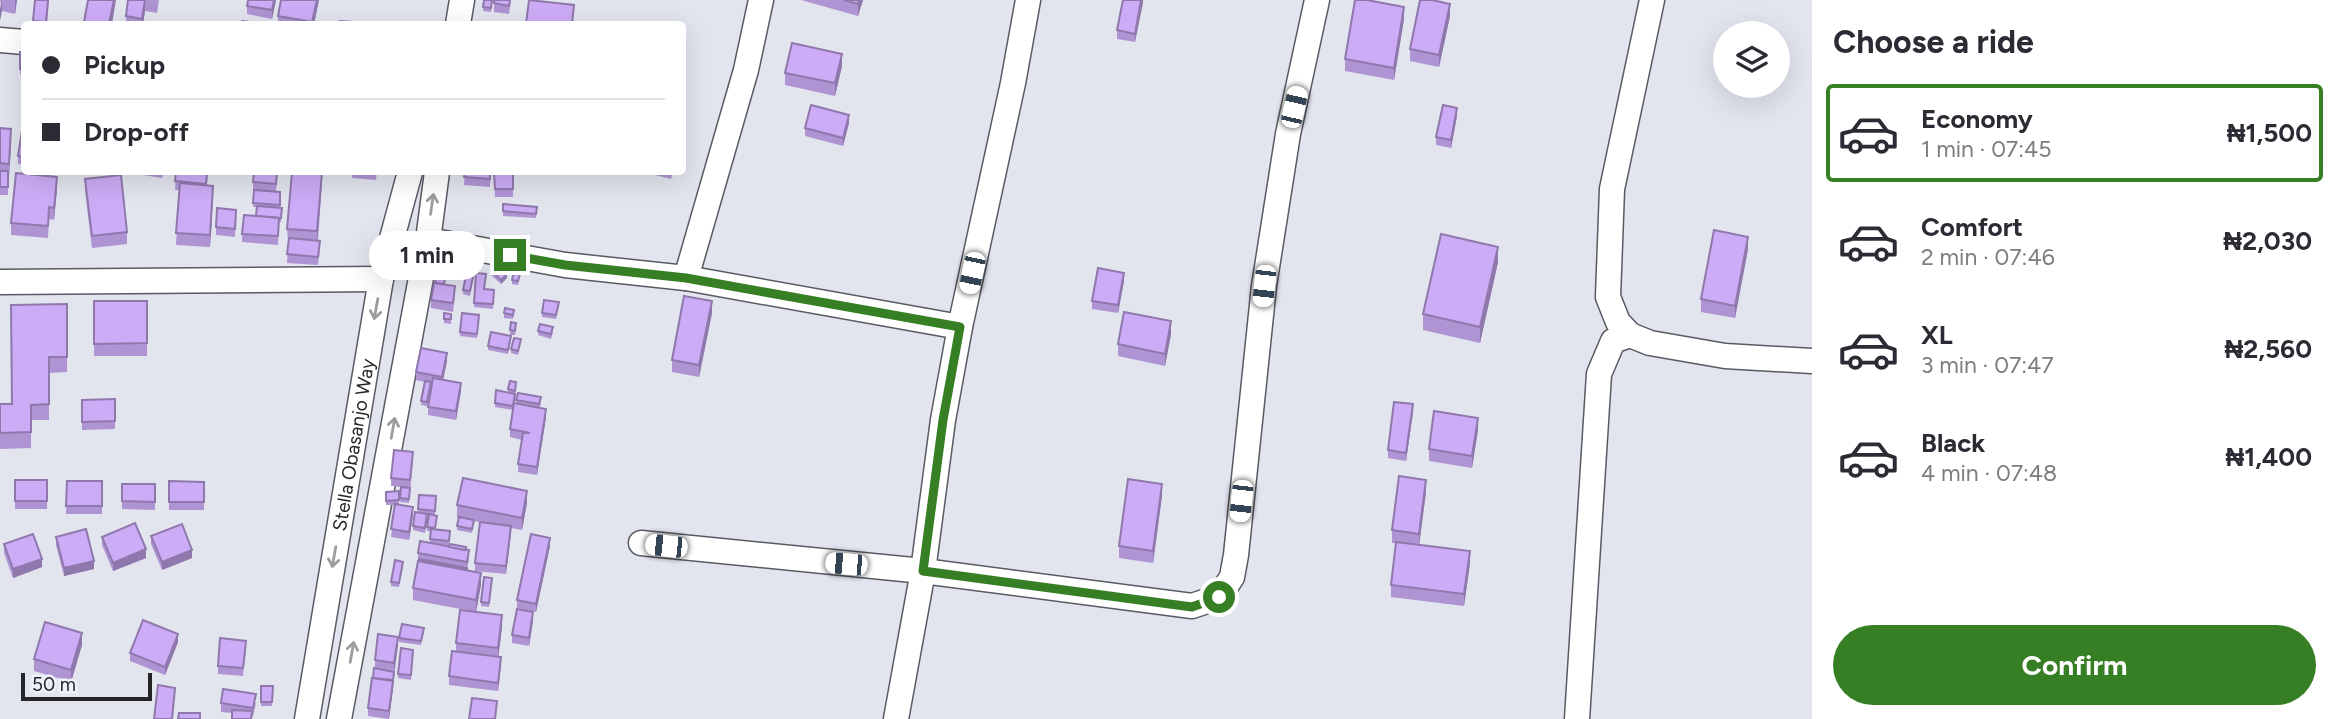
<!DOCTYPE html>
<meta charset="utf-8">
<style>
body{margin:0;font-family:Figtree,sans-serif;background:#f7f7f7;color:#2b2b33;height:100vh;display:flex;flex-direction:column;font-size:26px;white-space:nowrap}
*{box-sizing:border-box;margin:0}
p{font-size:23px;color:#7c7c81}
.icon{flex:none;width:38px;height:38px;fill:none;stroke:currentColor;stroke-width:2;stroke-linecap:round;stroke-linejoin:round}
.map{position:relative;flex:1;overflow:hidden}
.sheet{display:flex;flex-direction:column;background:#fff;width:525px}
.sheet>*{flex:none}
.guide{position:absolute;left:21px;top:21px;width:665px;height:154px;border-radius:7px;box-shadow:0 7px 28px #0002;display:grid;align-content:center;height:154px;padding:0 21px;background:#fff}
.controls{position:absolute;left:1713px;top:21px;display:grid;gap:14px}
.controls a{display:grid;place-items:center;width:77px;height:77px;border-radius:50%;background:#fff;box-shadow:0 7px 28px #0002;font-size:35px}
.scale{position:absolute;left:21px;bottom:18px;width:131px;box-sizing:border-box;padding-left:7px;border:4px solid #252529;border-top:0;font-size:19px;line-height:24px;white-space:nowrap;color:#252529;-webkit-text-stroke:5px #eff1fb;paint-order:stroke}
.end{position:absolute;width:32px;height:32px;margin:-16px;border:9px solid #377f25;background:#fff;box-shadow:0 0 0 4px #fff}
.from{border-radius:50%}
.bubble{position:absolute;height:49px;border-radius:24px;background:#fff;box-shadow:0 7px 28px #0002;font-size:23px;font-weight:700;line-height:49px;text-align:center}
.car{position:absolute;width:21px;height:42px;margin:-21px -10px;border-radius:9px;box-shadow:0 0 5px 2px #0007;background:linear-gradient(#fff 24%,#345 0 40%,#fff 0 76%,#345 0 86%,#fff 0)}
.guide b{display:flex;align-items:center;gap:24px;height:66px;font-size:26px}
.guide b+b{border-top:2px solid #e1e1e2}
.guide i{width:18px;height:18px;background:#2b2b33}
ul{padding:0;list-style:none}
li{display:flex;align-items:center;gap:21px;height:98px;margin:0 14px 10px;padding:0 7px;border:4px solid transparent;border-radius:7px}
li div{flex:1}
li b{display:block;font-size:26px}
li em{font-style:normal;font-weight:700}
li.active{border-color:#377f25}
li>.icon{width:63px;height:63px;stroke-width:1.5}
h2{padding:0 21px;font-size:32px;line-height:84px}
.action{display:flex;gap:14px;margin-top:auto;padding:14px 21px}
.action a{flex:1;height:80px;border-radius:42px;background:#377f25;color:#fff;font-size:28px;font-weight:700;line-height:80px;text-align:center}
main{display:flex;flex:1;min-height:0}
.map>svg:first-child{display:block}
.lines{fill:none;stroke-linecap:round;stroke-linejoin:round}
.minor-casing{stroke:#595a63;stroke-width:27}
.minor{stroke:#fff;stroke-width:24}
.wall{fill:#af94d4}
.shaded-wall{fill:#8f78ac}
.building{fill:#ccacf6;stroke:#8f78ac;stroke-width:2}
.oneway{stroke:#9d9d9f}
.route{stroke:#377f25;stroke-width:9}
.labels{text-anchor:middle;stroke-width:6;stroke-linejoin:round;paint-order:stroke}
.street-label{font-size:19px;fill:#252529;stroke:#eff1fb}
</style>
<main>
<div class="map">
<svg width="1812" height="719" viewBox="0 0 1812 719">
<rect width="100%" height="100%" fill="#e2e4ee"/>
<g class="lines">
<g class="minor-casing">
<g id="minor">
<path d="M1652 0 1612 189 1608 297 1618 322 1630 335 1650 343 1725 356 1812 361"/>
<path d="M458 24 462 0"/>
<path d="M0 40 24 42"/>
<path d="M428 240 565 265 686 278 960 327"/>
<path d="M686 278 746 70 761 0"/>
<path d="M0 282 381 279"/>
<path d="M641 543 923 571 1192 606 1219 597 1232 577 1236 555 1264 286 1288 134 1317 0"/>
<path id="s1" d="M307 719 381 279 410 172"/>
<path d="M339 719 428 240 437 172"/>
<path d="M896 719 923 571 943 420 960 327 1013 83 1028 0"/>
<path d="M1577 719 1599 374 1613 341 1630 335"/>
</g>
</g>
<use href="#minor" class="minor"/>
</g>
<g class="wall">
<path d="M0 0H17L15 14 2 11Z"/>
<path d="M35 0H49L47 24H33Z"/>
<path d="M128 0H159L157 13 145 11 143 24H126V16Z"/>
<path d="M276 0 272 19 247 14V6Z"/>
<path d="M319 0 314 24H278V16Z"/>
<path d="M484 0H492L491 12 483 11Z"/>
<path d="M511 0 509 14 494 12V3Z"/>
<path d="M801 0H863L858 16Z"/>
<path d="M1143 0 1135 42 1117 39V30Z"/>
<path d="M1450 16 1439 67 1410 61V49Z"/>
<path d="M1404 19 1394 80 1345 71V59Z"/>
<rect x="20" y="52" width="4" height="22"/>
<path d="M842 66 835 96 785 85V73Z"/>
<path d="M1457 116 1451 148 1436 145V137Z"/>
<path d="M849 123 843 146 805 136V128Z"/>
<path d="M0 128 11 141 9 176H8V195H0Z"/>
<path d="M24 131V165L18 164V156Z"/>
<path d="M124 172H164L162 178Z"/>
<path d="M176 172H251L250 175 208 172 207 185 213 198 210 247 176 245 179 190H175Z"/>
<path d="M278 172 276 191 280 192V207L282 208 281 222H279L278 245 242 242V234L256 216 257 207H253L254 191H253V182Z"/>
<path d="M352 172H377L376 180 352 178Z"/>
<path d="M465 172H491L490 187 464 185Z"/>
<path d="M494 172H513V197H495Z"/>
<path d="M643 172H673L671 179Z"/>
<path d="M85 179 127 232V244L92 248 85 191Z"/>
<path d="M322 181 318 241 320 249 318 265 287 263 288 241 287 229Z"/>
<path d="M57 189 54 220 49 219 48 238 11 235V223Z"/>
<path d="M503 204 537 207 536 218 503 216Z"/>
<path d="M236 218 235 237 216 235V227Z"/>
<path d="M1748 249 1735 318 1701 312V299Z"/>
<path d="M1498 262 1480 343 1423 330V314Z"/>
<path d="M522 269 518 285 512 284V280Z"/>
<path d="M491 270 507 278 501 284 491 275Z"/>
<path d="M475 271 470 296 463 294V290Z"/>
<path d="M476 273 485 289 494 290 493 309 474 307Z"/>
<path d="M1124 281 1118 313 1092 309V301Z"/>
<path d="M445 284 455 294 453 312 431 308V300Z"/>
<rect x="94" y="301" width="53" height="55"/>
<path d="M67 304V372L49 373V420H31V448L0 449V404H12Z"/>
<path d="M559 306 556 319 542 317V313Z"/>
<path d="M444 313 451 314V324L444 323Z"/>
<path d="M504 313 514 314 513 319 504 318Z"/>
<path d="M712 313 699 377 672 372V360Z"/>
<path d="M479 315 477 338 460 336V332Z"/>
<path d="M516 327 515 335H510V330Z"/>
<path d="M538 331 553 332 551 339 538 335Z"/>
<path d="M1171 334 1165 366 1118 356V344Z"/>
<path d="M511 340 508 354 488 350V346Z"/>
<path d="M521 343 518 355 511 353V349Z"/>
<path d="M447 361 443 380 461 391 456 420 428 415V407L432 383H431L427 406 421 405 425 382 416 380V372Z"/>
<path d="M516 386 514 403H516V400L541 401 540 407 546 417 537 475 518 472V464L522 440 510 437V429L513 410 495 407V403L508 392V389Z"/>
<path d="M115 399V429L82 430V400Z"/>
<path d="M1413 412 1406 461 1388 458V450Z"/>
<path d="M1478 430 1472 468 1429 461V449Z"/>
<path d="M413 460 409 503 400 502 401 487 391 486V478Z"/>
<rect x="15" y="480" width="32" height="29"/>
<path d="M67 481H102V514H66Z"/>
<path d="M169 481 204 482V510H169Z"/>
<path d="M122 484H155V510L122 509Z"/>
<path d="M399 491V505L413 515 409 540 391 537 395 505H386V492Z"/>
<path d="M1426 492 1419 545 1470 563 1464 606 1391 597V585L1396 543H1392V530Z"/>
<path d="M419 495 436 496 435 515 425 514 427 518 425 533 413 530V526L418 513Z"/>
<path d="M1162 496 1153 563 1119 558V546Z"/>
<path d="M527 503 522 530 511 528 506 574 475 571V563L485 523 474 521 472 533 457 530 458 518H457V505Z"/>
<path d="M437 520 435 529 450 531 449 545 433 544 466 550 469 559 467 570 481 585 476 612 502 627 498 657 501 665 498 691 449 685V676L456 651V643L476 612 413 600V588L418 561V553L430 543 431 531H427V527Z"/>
<path d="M151 536 192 558 162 570 151 544Z"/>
<path d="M56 537 94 569 64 576 56 545Z"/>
<path d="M102 537 146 558 113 571 102 545Z"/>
<path d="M4 544 42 567 13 578 4 553Z"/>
<path d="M550 546 536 612 517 608V600Z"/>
<path d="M403 566 399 587 391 586V582Z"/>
<path d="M492 582 489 607 481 606V602Z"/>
<path d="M533 621 529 646 512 643V635Z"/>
<path d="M424 632 421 645 399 642V638Z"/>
<path d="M178 642 165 675 130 661V653Z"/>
<path d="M82 645 71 682 34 671V659Z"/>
<path d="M398 645 389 719 368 716V708L375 668V660Z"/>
<path d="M246 649 243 676 218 674V666Z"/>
<path d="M413 650 411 680 398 678V674Z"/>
<path d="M261 686H273L272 706H261Z"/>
<path d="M221 703H256L253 717 252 716V719L232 713 221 712Z"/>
</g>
<g class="shaded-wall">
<path d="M2 0V11L0 21V9Z"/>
<path d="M15 0H17L15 14Z"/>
<path d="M114 0H116L112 24H109Z"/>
<path d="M145 0V11L143 24H142Z"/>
<path d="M274 0H276L272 19V10Z"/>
<path d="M317 0H319L314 24H312Z"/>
<path d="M859 0H863L858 16V4Z"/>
<path d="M1141 0H1143V3L1135 42V34Z"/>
<path d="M1450 4V16L1439 67V55Z"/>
<path d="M1404 7V19L1394 80V68Z"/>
<path d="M842 54V66L835 96V83Z"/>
<path d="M1457 108V116L1451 148V140Z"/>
<path d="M849 115V123L843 146V138Z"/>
<path d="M11 129V141L9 176V164Z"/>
<path d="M322 172V181L317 243V231Z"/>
<path d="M57 177V189L54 220V208Z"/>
<path d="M213 186V198L210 247V235Z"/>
<path d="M1748 237V249L1735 318V306Z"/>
<path d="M1498 247V262L1480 343V327Z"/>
<path d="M1124 273V281L1118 313V305Z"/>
<path d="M507 274V278L501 284V280Z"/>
<path d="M712 301V313L699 377V365Z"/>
<path d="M1171 321V334L1165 366V354Z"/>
<path d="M447 353V361L442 385V377Z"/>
<path d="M461 383V391L456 420V411Z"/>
<path d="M1413 404V412L1406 461V453Z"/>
<path d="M546 409V417L537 475V467Z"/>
<path d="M1478 418V430L1472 468V456Z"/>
<path d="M1426 480V492L1419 546V534Z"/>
<path d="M1162 484V496L1153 563V551Z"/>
<path d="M527 491V503L522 530V518Z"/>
<path d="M413 507V515L409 540V532Z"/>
<path d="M511 526V534L506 574V566Z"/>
<path d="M550 538V546L536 612V604Z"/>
<path d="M146 549V558L113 571V563Z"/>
<path d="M192 550V558L162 570V562Z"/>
<path d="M1470 551V563L1464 606V594Z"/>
<path d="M42 559V567L13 578V569Z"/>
<path d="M94 561V569L64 576V568Z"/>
<path d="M481 573V585L476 612V600Z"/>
<path d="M533 612V621L529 646V638Z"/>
<path d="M502 615V627L498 660V648Z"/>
<path d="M82 633V645L71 682V670Z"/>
<path d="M178 634V642L165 675V667Z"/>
<path d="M398 637V645L394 672V663Z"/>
<path d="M501 657V665L498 691V683Z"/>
<path d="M394 672 393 689 389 719V711Z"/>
</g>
<g class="building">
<path d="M35 0H48L46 22 33 21Z"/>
<path d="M88 0H114L109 24H97L84 22Z"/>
<path d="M128 0H145L142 19 126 16Z"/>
<path d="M248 0H274L272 10 247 6Z"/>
<path d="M281 0H317L312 22 278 16Z"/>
<path d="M484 0H492L491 8 483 7Z"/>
<path d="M494 0H510L509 6 494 3Z"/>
<path d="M529 0 574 5 572 24H526Z"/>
<path d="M844 0H859L858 4Z"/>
<path d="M1123 0H1141L1135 34 1117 30Z"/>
<path d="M1355 0H1367L1404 7 1394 68 1345 59Z"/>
<path d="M1420 0H1432L1450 4 1439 55 1410 49Z"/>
<path d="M242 21 257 23V24H241Z"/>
<path d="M340 21 381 24H340Z"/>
<path d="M792 43 842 54 835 83 785 73Z"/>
<rect x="20" y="52" width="4" height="17"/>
<path d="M811 105 849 115 843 138 805 128Z"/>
<path d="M1443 105 1457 108 1451 140 1436 137Z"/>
<path d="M0 128 11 129 9 164 0 163Z"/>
<path d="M22 131H24V157L18 156Z"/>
<rect x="0" y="171" width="8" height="16"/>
<path d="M176 172H207L206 184 175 181Z"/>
<path d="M254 172H277L276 184 253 182Z"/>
<path d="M292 172H322L317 231 287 229Z"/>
<path d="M465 172H490V179L464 177Z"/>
<path d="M494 172H513V189H495Z"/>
<path d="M16 173 57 177 54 208 49 207 48 226 11 223Z"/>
<path d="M121 175 127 232 92 236 85 179Z"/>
<path d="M180 183 213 186 210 235 176 233Z"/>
<path d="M254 190 280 192V205L253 203Z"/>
<path d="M503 204 537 207 536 214 503 211Z"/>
<path d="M257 206 282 208 281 218 256 216Z"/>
<path d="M217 208 236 210 235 229 216 227Z"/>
<path d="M244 215 279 218 278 236 242 234Z"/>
<path d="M1714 230 1748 237 1735 306 1701 299Z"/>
<path d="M1441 234 1498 247 1480 327 1423 314Z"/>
<path d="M289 238 320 241 318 257 287 254Z"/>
<path d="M516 263 522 265 518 281 512 280Z"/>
<path d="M496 265 507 274 501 280 491 270Z"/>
<path d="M468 266 475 267 470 291 463 290Z"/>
<path d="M1098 268 1124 273 1118 305 1092 301Z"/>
<path d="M437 272 446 273 444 284 435 283Z"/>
<path d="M476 273 486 274 484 289 494 290 493 304 474 303Z"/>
<path d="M434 283 455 286 453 303 431 300Z"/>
<path d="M684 296 712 301 699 365 672 360Z"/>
<path d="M544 300 559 302 556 315 542 313Z"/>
<path d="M94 301H147V343L94 344Z"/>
<path d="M67 304V357H49V404L31 405V432L0 433V404H12L11 305Z"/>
<path d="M505 308 514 310 513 315 504 313Z"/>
<path d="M1124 312 1171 321 1165 354 1118 344Z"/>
<path d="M444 313 451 314V319H444Z"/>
<path d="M462 313 479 315 477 334 460 332Z"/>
<path d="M511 322 516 323 515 331 510 330Z"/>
<path d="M540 324 553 327 551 334 538 331Z"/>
<path d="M491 332 511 336 508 350 488 346Z"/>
<path d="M514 338 521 339 518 351 511 349Z"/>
<path d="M421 348 447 353 442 377 416 372Z"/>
<path d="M433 378 461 383 456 411 428 407Z"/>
<path d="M425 381 431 382 427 402 421 401Z"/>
<path d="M510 381 516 382 515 391 508 389Z"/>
<path d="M496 390 515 394 513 406 495 403Z"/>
<path d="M518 393 541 397 539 404 516 400Z"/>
<path d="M115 399V421L82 422V400Z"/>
<path d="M1394 402 1413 404 1406 453 1388 450Z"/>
<path d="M514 403 546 409 537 467 518 464 523 433H530L510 429Z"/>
<path d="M1434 411 1478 418 1472 456 1429 449Z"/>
<path d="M394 450 413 452 410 480 391 478Z"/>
<path d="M1399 476 1426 480 1419 534 1392 530Z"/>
<path d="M463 478 527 491 522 518 457 505Z"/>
<path d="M1128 479 1162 484 1153 551 1119 546Z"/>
<rect x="15" y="480" width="32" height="21"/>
<path d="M67 481H102V506H66Z"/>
<path d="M169 481 204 482V502H169Z"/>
<path d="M122 484H155V502L122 501Z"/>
<path d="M401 487 410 488 409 499 400 498Z"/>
<path d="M399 491V500L386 501V492Z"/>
<path d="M419 495 436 496 435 511 418 509Z"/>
<path d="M395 504 413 507 409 532 391 529Z"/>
<path d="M415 512 427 514 425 528 413 526Z"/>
<path d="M429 514 437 516 435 528 427 527Z"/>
<path d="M459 517 474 520 472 529 457 526Z"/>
<path d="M480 522 511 526 506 566 475 563Z"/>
<path d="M135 523 146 549 113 563 102 537Z"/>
<path d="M182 524 192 550 162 562 151 536Z"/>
<path d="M86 529 94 561 64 568 56 537Z"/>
<path d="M431 529 450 531 449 541 430 539Z"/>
<path d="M33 534 42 559 13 569 4 544Z"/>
<path d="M531 534 550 538 536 604 517 600Z"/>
<path d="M420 541 469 550 467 562 418 553Z"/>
<path d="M1396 542 1470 551 1464 594 1391 585Z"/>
<path d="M450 544 466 547 465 550 449 547Z"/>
<path d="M419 559 467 568V570L419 561Z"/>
<path d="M395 560 403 562 399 583 391 582Z"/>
<path d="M418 561 481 573 476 600 413 588Z"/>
<path d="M484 577 492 578 489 603 481 602Z"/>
<path d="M517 609 533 612 529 638 512 635Z"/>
<path d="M460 610 502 615 498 648 456 643Z"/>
<path d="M143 620 178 634 165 667 130 653Z"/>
<path d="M45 622 82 633 71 670 34 659Z"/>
<path d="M402 624 424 628 421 641 399 638Z"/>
<path d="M378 634 398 637 394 663 375 660Z"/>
<path d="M220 638 246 641 243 668 218 666Z"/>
<path d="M401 648 413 650 411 675 398 674Z"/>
<path d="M452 651 501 657 498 683 449 676Z"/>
<path d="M374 668 394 672 393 680 373 678Z"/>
<path d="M372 678 393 681 389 711 368 708Z"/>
<path d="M158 685 175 688 172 719H154Z"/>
<path d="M261 686H273L272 702H261Z"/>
<path d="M223 689 256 694 253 708 221 703Z"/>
<path d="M472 698 497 701 495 719H469Z"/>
<path d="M232 710 252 711 251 719H232Z"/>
<path d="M179 713H200V719H178Z"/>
</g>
<defs><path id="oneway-shaft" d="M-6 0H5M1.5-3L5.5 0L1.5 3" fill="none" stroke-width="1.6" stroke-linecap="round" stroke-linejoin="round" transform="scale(1.75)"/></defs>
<g class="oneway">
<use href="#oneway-shaft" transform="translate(432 204) rotate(-82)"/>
<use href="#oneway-shaft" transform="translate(376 309) rotate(100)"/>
<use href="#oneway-shaft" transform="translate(393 428) rotate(-80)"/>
<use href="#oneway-shaft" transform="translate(334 557) rotate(100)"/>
<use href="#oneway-shaft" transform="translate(352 652) rotate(-80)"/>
</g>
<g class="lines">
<path class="route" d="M510 255 565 265 686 278 960 327 943 420 923 571 1192 607 1219 597"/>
</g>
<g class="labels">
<g class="street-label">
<text dy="7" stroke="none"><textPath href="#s1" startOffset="278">Stella Obasanjo Way</textPath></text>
</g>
</g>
</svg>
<div class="controls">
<a><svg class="icon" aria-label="layers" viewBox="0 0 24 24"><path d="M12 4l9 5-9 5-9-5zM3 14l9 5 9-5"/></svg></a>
</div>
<div class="scale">50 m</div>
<i class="end from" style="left:1219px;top:597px"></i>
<i class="end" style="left:510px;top:255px"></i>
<div class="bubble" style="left:369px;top:231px;width:116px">1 min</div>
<i class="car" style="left:1294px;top:107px;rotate:13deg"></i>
<i class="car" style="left:972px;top:273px;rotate:192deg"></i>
<i class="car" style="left:1264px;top:286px;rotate:186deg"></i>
<i class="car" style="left:1241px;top:501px;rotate:186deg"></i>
<i class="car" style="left:666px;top:546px;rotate:276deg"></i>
<i class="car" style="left:846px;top:564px;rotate:275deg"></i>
<div class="guide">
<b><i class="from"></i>Pickup</b>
<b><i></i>Drop-off</b>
</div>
</div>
<section class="sheet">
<h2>Choose a ride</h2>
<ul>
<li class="active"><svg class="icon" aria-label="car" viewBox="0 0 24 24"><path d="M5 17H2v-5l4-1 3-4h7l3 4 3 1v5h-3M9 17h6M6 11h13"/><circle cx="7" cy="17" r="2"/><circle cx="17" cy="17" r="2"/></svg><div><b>Economy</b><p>1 min · 07:45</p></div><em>₦1,500</em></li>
<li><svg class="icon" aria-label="car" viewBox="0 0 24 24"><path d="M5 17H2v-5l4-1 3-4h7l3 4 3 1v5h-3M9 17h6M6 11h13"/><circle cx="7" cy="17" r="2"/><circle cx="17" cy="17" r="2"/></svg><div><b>Comfort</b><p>2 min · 07:46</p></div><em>₦2,030</em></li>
<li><svg class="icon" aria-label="car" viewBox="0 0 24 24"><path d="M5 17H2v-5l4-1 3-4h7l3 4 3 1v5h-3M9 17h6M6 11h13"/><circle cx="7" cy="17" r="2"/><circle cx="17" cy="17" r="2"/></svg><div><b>XL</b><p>3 min · 07:47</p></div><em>₦2,560</em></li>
<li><svg class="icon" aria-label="car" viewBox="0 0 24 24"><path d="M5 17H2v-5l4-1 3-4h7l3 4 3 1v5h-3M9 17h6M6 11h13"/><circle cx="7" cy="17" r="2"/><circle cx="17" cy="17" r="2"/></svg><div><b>Black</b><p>4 min · 07:48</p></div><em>₦1,400</em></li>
</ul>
<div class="action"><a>Confirm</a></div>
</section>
</main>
